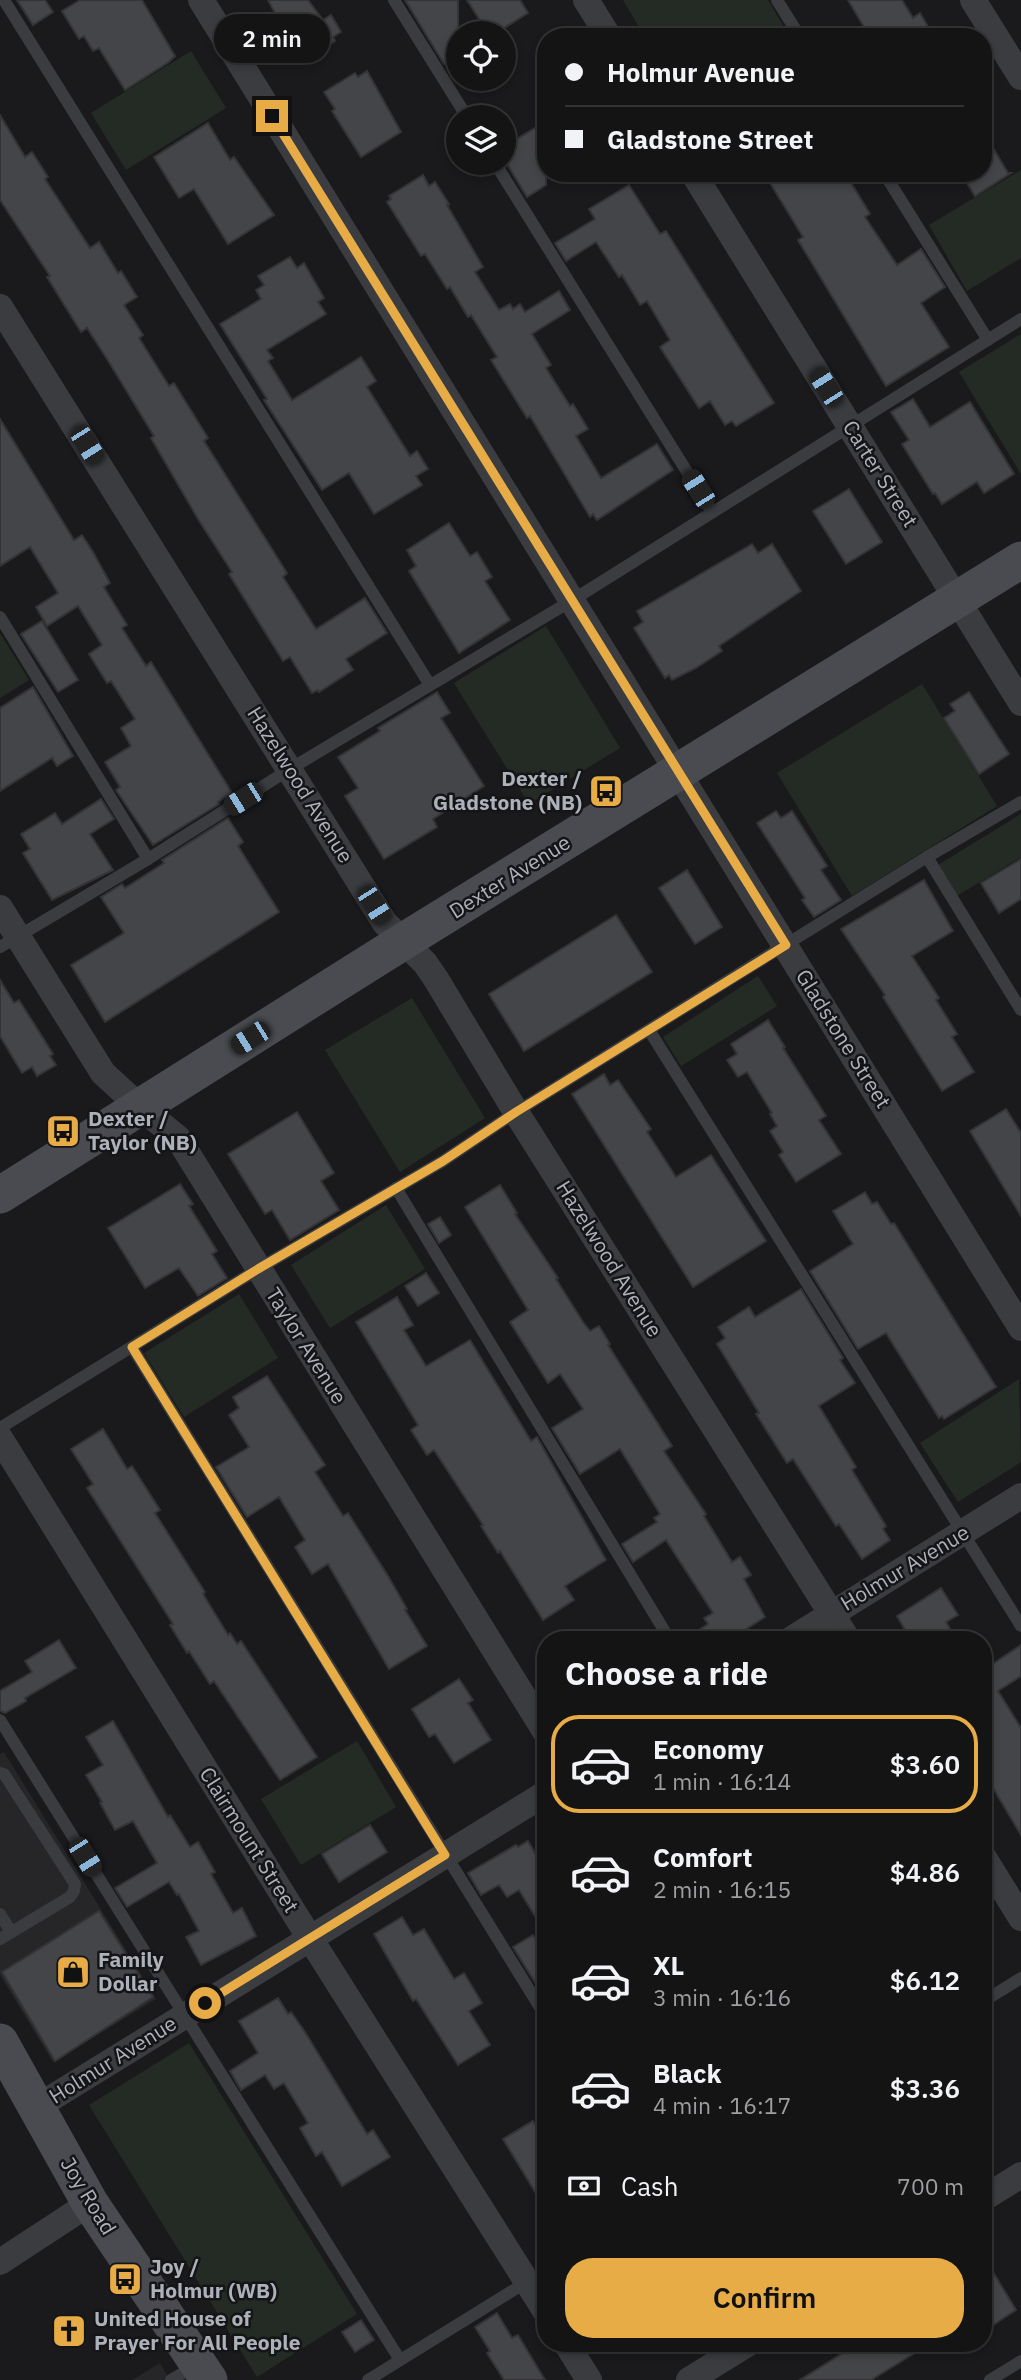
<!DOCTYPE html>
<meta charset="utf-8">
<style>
body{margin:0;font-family:"IBM Plex Sans",sans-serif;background:#1d1d1e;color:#f1f3f6;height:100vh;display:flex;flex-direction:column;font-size:26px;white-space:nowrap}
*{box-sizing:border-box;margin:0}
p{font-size:23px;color:#9d9ea0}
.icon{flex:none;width:38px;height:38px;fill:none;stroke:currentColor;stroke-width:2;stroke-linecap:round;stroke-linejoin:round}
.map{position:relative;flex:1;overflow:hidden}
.side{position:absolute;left:537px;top:1631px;width:455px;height:721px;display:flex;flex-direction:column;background:#141415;border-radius:28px;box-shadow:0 4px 10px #0003,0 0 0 2px #333334}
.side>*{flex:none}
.hud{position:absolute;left:537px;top:28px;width:455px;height:154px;border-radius:28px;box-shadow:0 4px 10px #0003,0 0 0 2px #333334;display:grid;align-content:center;height:154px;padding:0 28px;background:#141415}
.controls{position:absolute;left:446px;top:21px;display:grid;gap:14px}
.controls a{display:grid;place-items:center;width:70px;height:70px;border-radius:50%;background:#141415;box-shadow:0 4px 10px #0003,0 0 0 2px #333334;font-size:35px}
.end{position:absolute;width:32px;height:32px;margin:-16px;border:9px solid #e7ac46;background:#111;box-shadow:0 0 0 4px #111}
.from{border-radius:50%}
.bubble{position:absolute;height:49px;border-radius:24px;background:#141415;box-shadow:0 4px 10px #0003,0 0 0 2px #333334;font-size:23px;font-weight:600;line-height:49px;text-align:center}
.car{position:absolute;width:21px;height:42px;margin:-21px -10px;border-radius:9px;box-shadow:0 0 5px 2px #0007;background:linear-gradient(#222 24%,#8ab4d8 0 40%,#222 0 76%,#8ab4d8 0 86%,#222 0)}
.hud b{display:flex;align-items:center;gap:24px;height:66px;font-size:26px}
.hud b+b{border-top:2px solid #333334}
.hud i{width:18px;height:18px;background:#f1f3f6}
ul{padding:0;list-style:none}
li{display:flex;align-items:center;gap:21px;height:98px;margin:0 14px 10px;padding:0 14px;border:4px solid transparent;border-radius:28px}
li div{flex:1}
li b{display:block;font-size:26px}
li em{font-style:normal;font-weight:600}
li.current{border-color:#e7ac46}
li>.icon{width:63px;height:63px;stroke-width:1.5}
h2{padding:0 28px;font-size:32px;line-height:84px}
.pay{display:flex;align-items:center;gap:18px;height:77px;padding:0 28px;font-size:26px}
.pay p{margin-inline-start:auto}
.button{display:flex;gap:14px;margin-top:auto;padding:14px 28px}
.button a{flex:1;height:80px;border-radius:28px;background:#e7ac46;color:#111;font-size:28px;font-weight:600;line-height:80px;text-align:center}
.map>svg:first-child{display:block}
.built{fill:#262629}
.green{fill:#242b24}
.building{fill:#444548;stroke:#343437;stroke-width:2}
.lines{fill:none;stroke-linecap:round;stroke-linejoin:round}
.lane{stroke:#3b3c40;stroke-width:12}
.street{stroke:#3b3c40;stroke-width:26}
.secondary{stroke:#494b50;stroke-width:37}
.route{stroke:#e7ac46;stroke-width:9}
.labels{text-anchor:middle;stroke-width:5;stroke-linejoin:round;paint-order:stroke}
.street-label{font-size:21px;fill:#adb1ba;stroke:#151517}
.poi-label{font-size:21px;font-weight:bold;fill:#adb1ba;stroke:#151517;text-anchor:start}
</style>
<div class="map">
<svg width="1021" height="2380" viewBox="0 0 1021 2380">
<rect width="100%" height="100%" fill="#1a1a1c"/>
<g class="built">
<path d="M4 1752 156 1999 53 2062 0 1975V1754Z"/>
<path d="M160 2363 170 2380H132Z"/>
</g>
<g class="green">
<path d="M623 0H768L787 32 779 37H645Z"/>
<path d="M191 51 226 108 126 170 91 113Z"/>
<path d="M1021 170V258L967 291 929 225Z"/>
<path d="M1021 334V474L959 372Z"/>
<path d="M546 626 620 748 529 804 454 683Z"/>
<path d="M0 633 29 680 0 698Z"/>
<path d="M922 684 997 806 852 896 777 773Z"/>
<path d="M1021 814V857L957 896 938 865Z"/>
<path d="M758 976 777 1006 681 1066 663 1037Z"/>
<path d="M412 998 485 1118 400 1172 325 1050Z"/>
<path d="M386 1205 425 1269 330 1328 291 1265Z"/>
<path d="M239 1294 278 1358 184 1417 144 1353Z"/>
<path d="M1019 1379 1021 1462 958 1502 920 1443Z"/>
<path d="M357 1741 396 1807 301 1865 261 1799Z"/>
<path d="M189 2043 357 2314 257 2377 89 2105Z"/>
</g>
<g class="building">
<path d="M17 0H45L53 12 33 25Z"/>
<path d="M80 0H142L175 56 169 62 125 90 99 48 93 51 84 36 79 39 62 11Z"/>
<path d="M268 0H308L323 20 331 15 341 32 333 37 335 41 304 60 302 56 296 60 269 16 275 13Z"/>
<path d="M405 0H458V56L444 64Z"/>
<path d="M467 0H520L528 13 496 33H488Z"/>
<path d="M848 0H902L913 18 920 13 934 37H870Z"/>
<path d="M367 71 401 132 361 157 332 111 335 109 324 92 355 73 358 77Z"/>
<path d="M0 115 25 157 32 152 48 177 45 179 90 248 99 242 118 273 121 271 137 297 124 305 143 335 139 338 169 386 174 383 208 438 204 441 287 573 283 577 316 629 365 598 387 633 346 659 353 670 319 692 318 690 312 693 290 657 283 661 229 574 232 572 198 519 151 438 154 436 107 359 87 328 81 332 47 277 50 276 0 200Z"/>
<path d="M546 121V185L527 197 504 159V147Z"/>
<path d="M208 123 230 160 234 157 274 215 228 244 194 189 179 198 154 157Z"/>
<path d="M984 133 1008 173H1011L975 196 961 173H984Z"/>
<path d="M764 173H845L870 214 865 217 897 265 921 249 945 287 921 303 949 347 886 386 798 240 803 237Z"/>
<path d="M423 175 429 186 435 182 449 204 447 205 483 267 475 272 499 310 510 304 513 309 520 304 525 312 559 291 570 310 532 334 551 365 546 368 570 406 573 404 588 429 576 436 601 478 657 444 673 470 597 520 593 514 590 517 530 416 527 418 491 360 497 357 471 315 468 317 450 287 447 289 425 254 421 256 387 202 391 199 389 196Z"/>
<path d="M629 185 660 234 666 231 774 403 736 426 732 421 725 425 710 401 699 408 660 347 670 340 647 301 640 305 622 275 619 277 596 242 566 261 555 243 595 219 589 209Z"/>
<path d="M290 257 297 268 304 263 324 298 318 302 326 314 267 350 273 358 268 361 292 400 361 357 376 381 367 387 410 456 417 451 428 469 416 476 422 485 374 514 349 473 322 490 264 400 267 399 220 324 261 299 256 290 264 285 258 276Z"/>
<path d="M913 399 930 427 970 402 1014 474 984 493 977 482 942 504 935 493 933 494 902 444 909 440 891 412Z"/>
<path d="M0 419 74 540 82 535 93 552 110 583 104 587 105 589 127 625 122 628 146 666 151 662 232 793 218 802 219 804 153 845 116 790 120 787 105 762 131 746 121 728 135 719 111 681 107 683 89 654 102 645 78 606 47 626 36 607 58 593 30 547 0 566Z"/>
<path d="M849 489 882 542 846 564 813 511Z"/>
<path d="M449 523 470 556 477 552 492 577 485 581 510 620 459 653 409 571 416 566 407 550Z"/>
<path d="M752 544 758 553 772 544 801 591 719 646 722 651 696 668 672 680 669 675 665 678 634 628 643 622 637 611Z"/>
<path d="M42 621 78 680 58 692 21 634Z"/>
<path d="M33 687 73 756 57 766 52 758 0 791V708Z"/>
<path d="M437 692 450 713 441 718 484 786 433 819 437 827 384 859 345 796 358 788 338 757 380 731 378 728Z"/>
<path d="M969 692 1009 754 979 774 944 718 955 711 950 704Z"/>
<path d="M101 799 114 819 90 834 113 870 52 900 23 853 30 849 21 834 55 813 62 824Z"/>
<path d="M776 811 781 818 792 811 827 866 821 870 841 900 814 917 802 900 805 898 757 823Z"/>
<path d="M228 818 243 842 238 846 279 912 105 1022 71 965 124 933 101 897 122 884 125 888 164 863 162 860Z"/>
<path d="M1021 859V899L999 913 981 883Z"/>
<path d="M687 870 722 927 695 944 659 888Z"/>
<path d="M924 880 953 931 912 956 939 998 936 1000 957 1034 952 1037 974 1072 942 1091 883 997 885 995 841 929Z"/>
<path d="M616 915 652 972 524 1051 489 994Z"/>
<path d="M0 980 14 1003 19 1000 53 1054 50 1056 56 1065 37 1076 32 1067 22 1073 0 1036Z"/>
<path d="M768 1020 785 1047 783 1048 826 1116 819 1120 841 1154 796 1182 779 1155 783 1152 770 1131 777 1126 770 1114 772 1113 747 1072 738 1077 727 1060 737 1054 731 1044Z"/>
<path d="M604 1074 610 1085 618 1080 651 1129 647 1132 676 1177 711 1155 766 1241 693 1287 572 1094Z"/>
<path d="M1006 1109 1021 1133V1216L970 1131Z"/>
<path d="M297 1112 334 1173 321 1181 339 1210 290 1240 272 1210 265 1214 228 1154Z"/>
<path d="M180 1184 193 1204 189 1206 217 1251 212 1254 227 1278 198 1296 179 1268 145 1288 108 1228Z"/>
<path d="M500 1185 517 1213 515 1214 558 1278 556 1279 583 1322 590 1331 599 1326 610 1344 608 1345 672 1446 664 1451 706 1514 704 1516 732 1562 740 1557 751 1575 744 1579 765 1617 729 1640H684L708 1624 704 1618 713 1613 666 1540 633 1562 622 1544 657 1522 654 1518 660 1514 620 1449 580 1474 552 1428 583 1409 560 1374 548 1383 510 1322 528 1310 465 1207Z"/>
<path d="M865 1192 872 1204 877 1202 891 1224 894 1223 996 1387 944 1419 942 1416 939 1418 886 1333 858 1349 810 1271 853 1244 833 1211Z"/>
<path d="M440 1217 451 1235 439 1243 428 1224Z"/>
<path d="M426 1273 439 1293 418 1306 405 1286Z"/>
<path d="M801 1289 843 1358 840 1360 855 1383 819 1406 856 1467 852 1470 886 1526 883 1529 890 1540 862 1559 839 1524 836 1526 793 1459 787 1463 756 1414 759 1413 717 1344 725 1338 718 1327 749 1307 755 1317Z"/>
<path d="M397 1297 413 1325 404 1330 426 1366 470 1340 531 1441 537 1437 606 1560 565 1586 574 1600 543 1620 500 1551 498 1553 481 1526 483 1525 434 1450 427 1455 411 1430 418 1425 356 1322Z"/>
<path d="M267 1376 325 1465 315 1472 343 1516 348 1513 388 1576 407 1609 405 1610 427 1646 389 1669 328 1564 312 1574 295 1547 305 1540 279 1497 247 1517 216 1467 249 1447 229 1415 239 1408 233 1397Z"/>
<path d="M103 1429 127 1469 132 1466 160 1510 155 1513 205 1592 203 1594 228 1635 230 1633 237 1644 241 1641 317 1757 280 1780 214 1681 210 1684 189 1651 187 1653 170 1625 173 1624 87 1488 93 1484 71 1449Z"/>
<path d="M941 1588 958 1615 946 1622 957 1640H911L897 1616Z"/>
<path d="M59 1640 76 1668 25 1698 26 1701 5 1713 0 1711V1691L32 1672 25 1661Z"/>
<path d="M1021 1645V1676L998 1691 1021 1728V1835L984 1773V1667L985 1669Z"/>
<path d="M459 1679 473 1700 468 1703 491 1740 454 1763 435 1734 429 1737 412 1709Z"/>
<path d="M113 1721 168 1817 170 1815 190 1847 198 1842 215 1872 211 1874 233 1913 242 1908 256 1936 201 1965 186 1937 199 1931 179 1894 177 1895 169 1882 127 1907 115 1888 157 1863 133 1821 115 1830 100 1803 102 1802 86 1775 103 1765 86 1737Z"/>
<path d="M370 1825 387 1852 339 1882 322 1854Z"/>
<path d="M528 1841 546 1872V1934L519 1890 507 1897 499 1885 481 1895 468 1873 516 1845 518 1847Z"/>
<path d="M99 1911 153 1997 55 2061 2 1972Z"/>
<path d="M402 1917 413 1935 424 1929 454 1979 464 1973 482 2003 469 2011 490 2045 458 2065 416 1999 413 2001 374 1934Z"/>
<path d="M533 1935 546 1956V2000L513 1947Z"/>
<path d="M278 1998 288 2014 291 2012 305 2032 367 2134 373 2130 390 2157 342 2186 322 2152 316 2156 300 2128 308 2123 284 2083 274 2089 265 2075 241 2090 230 2071 258 2053 239 2021Z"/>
<path d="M533 2121 546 2143V2210L503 2139Z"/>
<path d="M984 2257 1016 2310 984 2331Z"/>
<path d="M497 2313 512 2338 518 2335 545 2380H504L487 2353 490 2351 475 2327Z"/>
<path d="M361 2320 374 2340 355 2352 342 2332Z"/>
<path d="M859 2343H931L871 2380H800Z"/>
</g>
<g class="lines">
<g class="lane">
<path d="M4 0 430 685"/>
<path d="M394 0 467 117"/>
<path d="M777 0 800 37"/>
<path d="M495 163 712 512"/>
<path d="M884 173 988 340"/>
<path d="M0 617 148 859"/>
<path d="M927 857 1021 1010"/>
<path d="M0 947 148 859 290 769 571 601 1021 319"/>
<path d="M649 1030 1021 1626"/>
<path d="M396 1188 670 1640"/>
<path d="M132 1347 546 2017"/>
<path d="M0 1428 258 1269 443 1161 516 1112 927 857 1021 802"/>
<path d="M0 1720 400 2360"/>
<path d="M0 1773 4 1774 75 1884 74 1891 70 1897 0 1939"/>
<path d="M0 1914 11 1932"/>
<path d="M984 2001 1021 1978"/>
<path d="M171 2380 195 2366"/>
<path d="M368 2380 546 2270"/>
<path d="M990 2380 1021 2361"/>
</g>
<g class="street">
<path d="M201 0 1021 1328"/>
<path d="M586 0 609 37"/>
<path d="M973 0 1021 77"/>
<path d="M693 173 1021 703"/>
<path d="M0 307 385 923 425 963 436 979 516 1112 848 1640"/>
<path d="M0 908 103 1073 140 1107 178 1138 546 1733"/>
<path d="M0 1438 296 1916 546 2312"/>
<path d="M790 1640 1021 1496"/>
<path d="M984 1858 1021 1918"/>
<path d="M37 2107 546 1793"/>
<path d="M984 2198 1021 2175"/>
<path d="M0 2262 90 2203"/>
<path d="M566 2343 589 2380"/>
<path d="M689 2380 749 2343"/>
</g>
<g class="secondary">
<path d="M0 1195 404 941 1021 560"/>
<path d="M0 2042 90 2203 209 2380"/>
</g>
</g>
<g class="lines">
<path class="route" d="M205 2003 445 1855 132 1347 258 1269 443 1161 516 1112 786 945 272 116"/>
</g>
<defs>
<g id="bus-square" transform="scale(1.75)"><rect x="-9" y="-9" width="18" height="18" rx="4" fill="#e7ac46" stroke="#151517"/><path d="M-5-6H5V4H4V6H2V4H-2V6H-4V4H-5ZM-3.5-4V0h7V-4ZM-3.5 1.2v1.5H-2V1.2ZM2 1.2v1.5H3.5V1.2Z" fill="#111"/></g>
<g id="shop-square" transform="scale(1.75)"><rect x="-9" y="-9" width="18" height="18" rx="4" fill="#e7ac46" stroke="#151517"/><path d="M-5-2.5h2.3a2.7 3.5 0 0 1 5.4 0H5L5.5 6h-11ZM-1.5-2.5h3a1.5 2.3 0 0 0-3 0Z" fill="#111"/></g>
<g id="church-square" transform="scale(1.75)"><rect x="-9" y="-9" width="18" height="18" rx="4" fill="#e7ac46" stroke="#151517"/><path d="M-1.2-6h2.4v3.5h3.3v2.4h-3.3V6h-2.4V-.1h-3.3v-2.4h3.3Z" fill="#111"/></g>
</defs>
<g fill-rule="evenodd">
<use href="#bus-square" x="606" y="791"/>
<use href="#bus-square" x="63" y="1131"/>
<use href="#shop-square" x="73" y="1972"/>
<use href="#bus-square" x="125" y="2279"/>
<use href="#church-square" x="69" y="2331"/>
</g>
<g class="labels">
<g class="street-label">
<text transform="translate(880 474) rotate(58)" y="7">Carter Street</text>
<text transform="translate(300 785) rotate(58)" y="7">Hazelwood Avenue</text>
<text transform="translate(510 877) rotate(-32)" y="7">Dexter Avenue</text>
<text transform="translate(843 1039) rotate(58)" y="7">Gladstone Street</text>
<text transform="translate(609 1259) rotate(58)" y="7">Hazelwood Avenue</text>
<text transform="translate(306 1346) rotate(58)" y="7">Taylor Avenue</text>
<text transform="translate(905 1568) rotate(-31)" y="7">Holmur Avenue</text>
<text transform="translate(249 1840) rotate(58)" y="7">Clairmount Street</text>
<text transform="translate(113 2060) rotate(-32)" y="7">Holmur Avenue</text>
<text transform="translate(88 2196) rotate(59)" y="7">Joy Road</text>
</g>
<g class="poi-label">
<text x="582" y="786" text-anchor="end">Dexter /<tspan x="582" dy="24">Gladstone (NB)</tspan></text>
<text x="88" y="1126">Dexter /<tspan x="88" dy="24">Taylor (NB)</tspan></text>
<text x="98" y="1967">Family<tspan x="98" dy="24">Dollar</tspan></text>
<text x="150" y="2274">Joy /<tspan x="150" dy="24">Holmur (WB)</tspan></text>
<text x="94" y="2326">United House of<tspan x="94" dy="24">Prayer For All People</tspan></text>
</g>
</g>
</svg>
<div class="controls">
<a><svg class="icon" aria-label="locate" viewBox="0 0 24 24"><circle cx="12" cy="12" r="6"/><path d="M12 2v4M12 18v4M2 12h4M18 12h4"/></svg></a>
<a><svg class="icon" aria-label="layers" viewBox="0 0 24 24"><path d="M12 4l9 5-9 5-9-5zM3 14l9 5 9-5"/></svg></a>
</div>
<i class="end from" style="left:205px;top:2003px"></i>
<i class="end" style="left:272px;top:116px"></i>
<div class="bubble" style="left:214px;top:14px;width:116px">2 min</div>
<i class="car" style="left:826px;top:387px;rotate:328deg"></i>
<i class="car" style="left:87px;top:445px;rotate:148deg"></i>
<i class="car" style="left:698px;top:489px;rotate:328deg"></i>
<i class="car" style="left:243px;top:799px;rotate:238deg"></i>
<i class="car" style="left:374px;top:905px;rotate:148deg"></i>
<i class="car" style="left:250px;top:1038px;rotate:238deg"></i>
<i class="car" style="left:85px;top:1857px;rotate:148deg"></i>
<div class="hud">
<b><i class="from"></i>Holmur Avenue</b>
<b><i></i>Gladstone Street</b>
</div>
<section class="side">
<h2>Choose a ride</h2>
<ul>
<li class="current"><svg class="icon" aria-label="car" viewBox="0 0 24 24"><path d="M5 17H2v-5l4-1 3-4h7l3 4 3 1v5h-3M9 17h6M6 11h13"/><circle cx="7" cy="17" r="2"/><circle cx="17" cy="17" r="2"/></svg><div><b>Economy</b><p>1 min · 16:14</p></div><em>$3.60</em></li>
<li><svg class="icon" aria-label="car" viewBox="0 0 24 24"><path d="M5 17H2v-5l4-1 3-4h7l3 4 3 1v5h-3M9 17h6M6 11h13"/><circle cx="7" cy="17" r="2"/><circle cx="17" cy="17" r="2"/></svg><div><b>Comfort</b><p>2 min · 16:15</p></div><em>$4.86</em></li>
<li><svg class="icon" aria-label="car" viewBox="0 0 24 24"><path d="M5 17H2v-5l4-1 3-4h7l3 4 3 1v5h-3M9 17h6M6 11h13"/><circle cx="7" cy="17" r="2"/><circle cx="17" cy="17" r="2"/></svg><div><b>XL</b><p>3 min · 16:16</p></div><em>$6.12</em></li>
<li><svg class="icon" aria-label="car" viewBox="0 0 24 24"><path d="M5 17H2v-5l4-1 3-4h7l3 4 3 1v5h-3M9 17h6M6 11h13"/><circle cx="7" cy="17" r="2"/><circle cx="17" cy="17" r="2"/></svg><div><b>Black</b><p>4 min · 16:17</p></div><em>$3.36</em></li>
</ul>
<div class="pay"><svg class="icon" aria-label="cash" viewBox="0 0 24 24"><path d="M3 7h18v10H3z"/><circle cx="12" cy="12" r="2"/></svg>Cash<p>700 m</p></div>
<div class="button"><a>Confirm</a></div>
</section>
</div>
